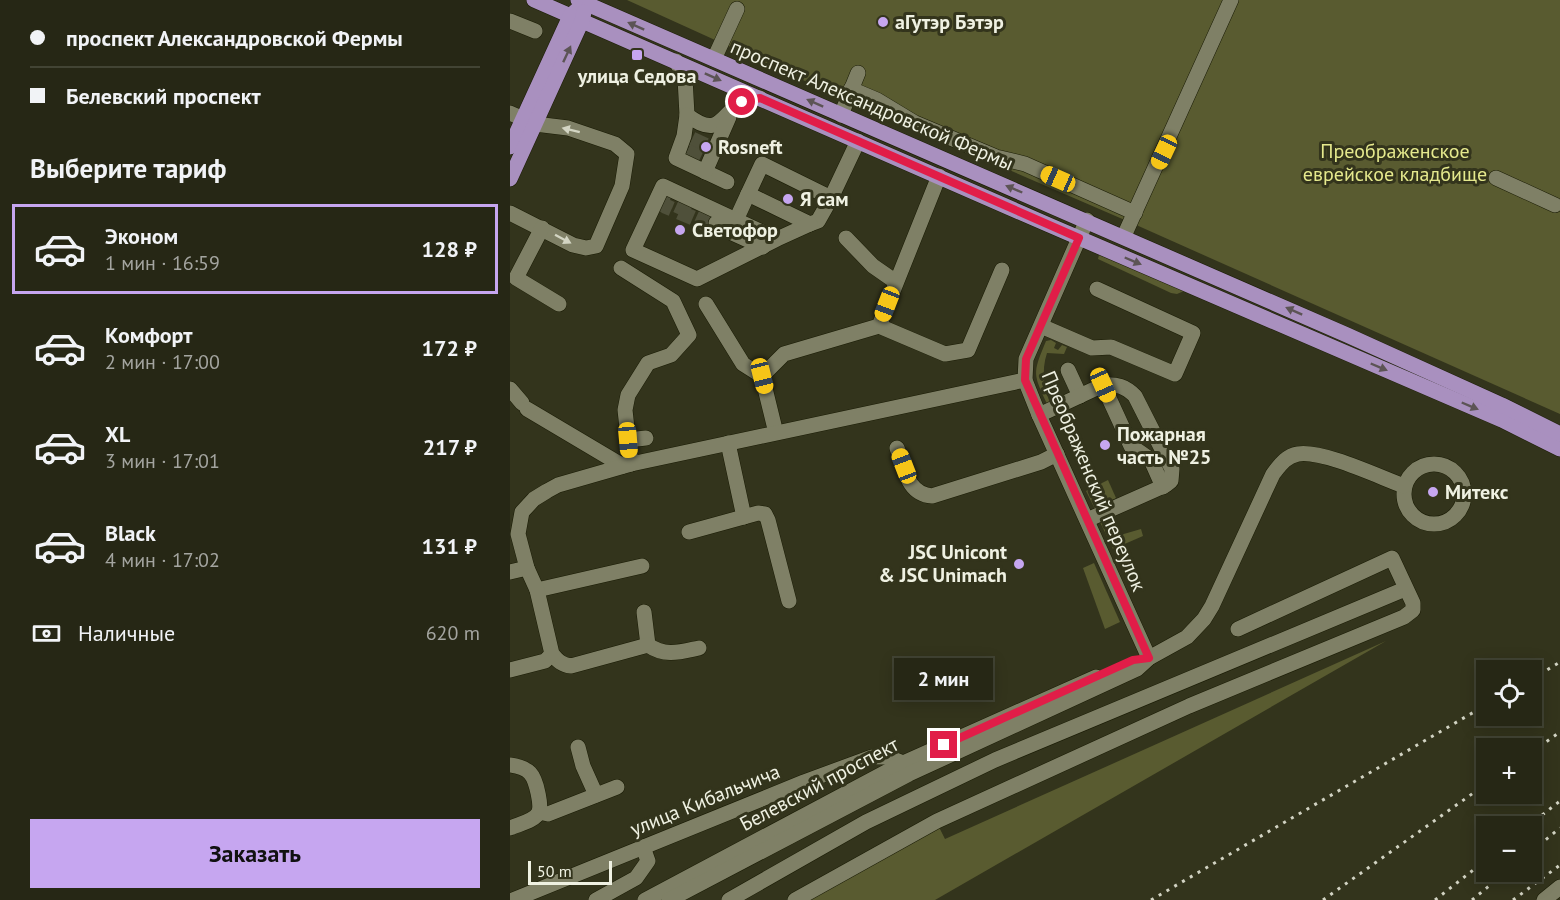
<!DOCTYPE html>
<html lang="ru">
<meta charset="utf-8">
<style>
body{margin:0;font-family:"PT Sans",sans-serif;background:#323322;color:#f1f3f6;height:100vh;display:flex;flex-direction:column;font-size:22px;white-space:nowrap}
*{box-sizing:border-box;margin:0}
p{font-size:20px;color:#a4a5a0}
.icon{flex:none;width:33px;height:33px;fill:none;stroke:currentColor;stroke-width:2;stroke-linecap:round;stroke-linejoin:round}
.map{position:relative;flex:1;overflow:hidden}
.drawer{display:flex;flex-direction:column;background:#262715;width:510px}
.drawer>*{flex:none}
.guide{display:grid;align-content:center;height:132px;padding:0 30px;background:#262715}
.buttons{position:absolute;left:966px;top:660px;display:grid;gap:12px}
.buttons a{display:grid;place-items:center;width:66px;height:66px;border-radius:0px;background:#262715;box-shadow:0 3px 15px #0003,0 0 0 2px #424434;font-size:30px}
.scale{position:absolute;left:18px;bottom:15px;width:84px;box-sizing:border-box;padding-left:6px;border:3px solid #eff1e2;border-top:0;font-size:16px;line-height:21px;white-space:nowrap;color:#eff1e2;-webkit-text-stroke:4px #33341c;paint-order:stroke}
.end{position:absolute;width:27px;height:27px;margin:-14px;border:8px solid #e11d48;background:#fff;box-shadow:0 0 0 3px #fff}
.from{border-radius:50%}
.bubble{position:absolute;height:42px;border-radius:0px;background:#262715;box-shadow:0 3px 15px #0003,0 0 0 2px #424434;font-size:20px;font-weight:700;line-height:42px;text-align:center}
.car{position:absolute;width:18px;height:36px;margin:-18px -9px;border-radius:8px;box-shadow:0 0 4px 2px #0007;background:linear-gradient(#f5c518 24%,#345 0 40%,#f5c518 0 76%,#345 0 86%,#f5c518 0)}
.guide b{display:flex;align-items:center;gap:21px;height:57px;font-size:22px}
.guide b+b{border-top:2px solid #424434}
.guide i{width:15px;height:15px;background:#f1f3f6}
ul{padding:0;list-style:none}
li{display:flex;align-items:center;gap:18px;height:90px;margin:0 12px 9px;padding:0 18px;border:3px solid transparent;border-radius:0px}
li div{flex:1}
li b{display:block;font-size:22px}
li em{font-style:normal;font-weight:700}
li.selected{border-color:#c6a6f0}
li>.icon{width:54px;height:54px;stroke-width:1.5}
h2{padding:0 30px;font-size:27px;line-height:72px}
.pay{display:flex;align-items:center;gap:15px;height:66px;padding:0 30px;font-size:22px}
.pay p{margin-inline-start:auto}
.button{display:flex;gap:12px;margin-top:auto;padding:12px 30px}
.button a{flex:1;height:69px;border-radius:0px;background:#c6a6f0;color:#111;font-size:24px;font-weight:700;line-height:69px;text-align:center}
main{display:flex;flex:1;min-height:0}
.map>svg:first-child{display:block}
.green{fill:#595b30}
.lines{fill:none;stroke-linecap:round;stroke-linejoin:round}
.minor-tunnel{stroke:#4f503a;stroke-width:15;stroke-dasharray:15 8;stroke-linecap:butt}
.minor-casing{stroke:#1a1b05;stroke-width:16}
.major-casing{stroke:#1a1b05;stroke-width:16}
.minor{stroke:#7f8066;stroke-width:15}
.major{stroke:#a990bf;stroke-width:15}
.rail{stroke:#d2d3c3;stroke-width:3;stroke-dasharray:3 6;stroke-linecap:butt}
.oneway{fill:#5c5455}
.oneway2{fill:#d3d5c3}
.route{stroke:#e11d48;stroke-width:8}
.poi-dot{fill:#c6a6f0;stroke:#33341c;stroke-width:2}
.labels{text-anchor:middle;stroke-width:6;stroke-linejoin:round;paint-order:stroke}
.poi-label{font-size:20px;font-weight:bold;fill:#eff1e2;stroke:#33341c;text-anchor:start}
.street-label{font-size:20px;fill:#eff1e2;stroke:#33341c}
.park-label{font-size:20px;fill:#e5e98d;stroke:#33341c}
</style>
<main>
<section class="drawer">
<div class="guide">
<b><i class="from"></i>проспект Александровской Фермы</b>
<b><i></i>Белевский проспект</b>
</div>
<h2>Выберите тариф</h2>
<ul>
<li class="selected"><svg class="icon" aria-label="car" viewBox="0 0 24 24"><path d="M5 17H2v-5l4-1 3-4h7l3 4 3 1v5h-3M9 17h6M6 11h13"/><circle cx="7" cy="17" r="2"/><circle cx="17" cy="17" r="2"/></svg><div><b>Эконом</b><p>1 мин · 16:59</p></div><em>128 ₽</em></li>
<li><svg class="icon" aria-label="car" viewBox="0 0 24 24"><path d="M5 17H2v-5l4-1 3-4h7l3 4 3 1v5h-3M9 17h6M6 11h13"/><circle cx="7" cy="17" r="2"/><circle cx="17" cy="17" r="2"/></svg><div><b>Комфорт</b><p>2 мин · 17:00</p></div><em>172 ₽</em></li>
<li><svg class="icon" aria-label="car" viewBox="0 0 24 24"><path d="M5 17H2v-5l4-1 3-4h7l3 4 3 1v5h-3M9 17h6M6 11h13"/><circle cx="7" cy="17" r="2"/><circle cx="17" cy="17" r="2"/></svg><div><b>XL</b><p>3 мин · 17:01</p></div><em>217 ₽</em></li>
<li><svg class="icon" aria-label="car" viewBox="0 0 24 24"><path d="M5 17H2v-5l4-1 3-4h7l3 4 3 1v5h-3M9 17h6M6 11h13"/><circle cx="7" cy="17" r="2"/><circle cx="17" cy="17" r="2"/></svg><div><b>Black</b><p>4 мин · 17:02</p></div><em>131 ₽</em></li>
</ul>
<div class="pay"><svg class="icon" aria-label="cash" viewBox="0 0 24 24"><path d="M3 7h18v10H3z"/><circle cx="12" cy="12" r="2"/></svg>Наличные<p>620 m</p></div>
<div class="button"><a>Заказать</a></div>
</section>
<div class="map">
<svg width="1050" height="900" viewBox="0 0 1050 900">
<rect width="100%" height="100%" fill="#33341c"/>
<g class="green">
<path d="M117 0H1050V414L624 224 328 96Z"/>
<path d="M589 255 598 258 674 291 667 294 661 293 588 259Z"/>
<path d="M541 340 546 343 544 348 548 350 552 345 557 347 554 354 537 353C531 371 534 389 541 405L538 406C523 373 522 375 536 341Z"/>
<path d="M598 480 606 498 585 509 576 491Z"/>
<path d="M592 518 600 538 631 529 633 536 603 549 590 522Z"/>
<path d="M584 563 610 622 595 629 573 568Z"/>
<path d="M876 641 425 900H297L429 827 435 839Z"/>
</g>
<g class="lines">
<g class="minor-tunnel">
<path d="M182 139 197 146"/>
<path d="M177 151 191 158"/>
<path d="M204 227 155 206 157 201 206 223"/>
</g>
<g class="minor-casing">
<g id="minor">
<path d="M0 21 25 31"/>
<path d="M204 59 227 9"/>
<path d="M166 61 175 78 177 115C218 146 209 99 250 98"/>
<path d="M341 89 367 100 405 123 486 157 515 164 625 213"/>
<path d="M0 113 25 124 58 128 105 144 117 154 112 186 86 246 76 248 63 245 0 213"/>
<path d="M177 115 174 136 166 158 217 182"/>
<path d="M331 115 348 73"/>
<path d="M195 172 219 117"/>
<path d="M986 178 1045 205"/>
<path d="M321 198 308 221 300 224 238 194 252 164 321 198 348 141"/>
<path d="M226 220 238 194"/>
<path d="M577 220 516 359 515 380 529 415 639 658"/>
<path d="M206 223 211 228 253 247"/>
<path d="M32 228 6 278 49 304"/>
<path d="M614 236 721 0"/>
<path d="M336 238 363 266 386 282"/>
<path d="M267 239 187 279 123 250 153 186 267 239 300 224"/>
<path d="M111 268 163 301 179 335 161 355 138 363 118 395 115 410 121 464"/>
<path d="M196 304 233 364 252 376"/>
<path d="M369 326 435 354 458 350 492 270"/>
<path d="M531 326 582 348 601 347 665 374 683 333 587 289"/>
<path d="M558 370 570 396"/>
<path d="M593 385 621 446 641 460 653 487"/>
<path d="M0 389 12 403"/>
<path d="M17 409 113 466"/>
<path d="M529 415 593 385C607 384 615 386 625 396L662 469 661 481 656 485 577 520"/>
<path d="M264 425 252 376 274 354 369 326 429 176"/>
<path d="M118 440 136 438"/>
<path d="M218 443 234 517"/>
<path d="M387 448C395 469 397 494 422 496L531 462 547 454"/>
<circle cx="924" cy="494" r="30"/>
<path d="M179 532 248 513 255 514 258 520 279 601"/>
<path d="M0 572 17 568"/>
<path d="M27 590 132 566"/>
<path d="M134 612 138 645"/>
<path d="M189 648C170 652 155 657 138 645L61 666C52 665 48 661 42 654L27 590 17 568 8 534 12 512 24 499 37 491 48 485 121 464 515 380"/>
<path d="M0 670 35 661 42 654"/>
<path d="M68 747 73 766 86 795"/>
<path d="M0 765C20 768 24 774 28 793 29 798 31 806 29 812 25 821 9 824 0 828"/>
<path d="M29 812 38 814 107 787"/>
<path d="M3 900 294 782 362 757H378L393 763 395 767"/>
<path d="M86 900 126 878 138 861 133 847"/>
<path d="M135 900 393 763 586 677"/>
<path d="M159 900 399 774 627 669 639 658 677 637 694 619 702 606 763 474C770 465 776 456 788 454 813 450 869 477 894 486"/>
<path d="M219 900 356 822 485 760 895 589"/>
<path d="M285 900 427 821 679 706 894 617 903 610V603L882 558 728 629"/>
<path d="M1034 900 1050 887"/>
</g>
</g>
<g class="major-casing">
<g id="major">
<path d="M24 0 539 225 992 420 1050 449"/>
<path d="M68 0 837 335 992 405 1050 434"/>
<path d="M0 147 60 16 68 9"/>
<path d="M0 179 72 21 74 12"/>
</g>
</g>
<use href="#minor" class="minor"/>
<use href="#major" class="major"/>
<g class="rail">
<path d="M1022 679 1050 662"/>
<path d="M1022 752 1050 732"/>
<path d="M1018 826 1050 801"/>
<path d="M1022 851 1050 828"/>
<path d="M641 900 976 705"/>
<path d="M813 900 976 784"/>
<path d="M925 900 976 860"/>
<path d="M962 900 996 872"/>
<path d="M1003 900 1050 865"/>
</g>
</g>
<defs><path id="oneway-solid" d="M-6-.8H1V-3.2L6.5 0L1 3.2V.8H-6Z" transform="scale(1.5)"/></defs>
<g class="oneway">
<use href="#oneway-solid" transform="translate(126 26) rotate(-156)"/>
<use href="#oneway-solid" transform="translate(57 54) rotate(-65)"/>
<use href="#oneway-solid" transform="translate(203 77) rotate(24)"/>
<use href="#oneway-solid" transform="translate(305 103) rotate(-156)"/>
<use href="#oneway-solid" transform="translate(504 189) rotate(-157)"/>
<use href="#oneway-solid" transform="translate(623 261) rotate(23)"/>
<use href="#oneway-solid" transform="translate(784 311) rotate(-156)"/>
<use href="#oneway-solid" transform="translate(869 367) rotate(23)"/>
<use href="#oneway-solid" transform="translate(960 406) rotate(23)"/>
</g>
<g class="oneway2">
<use href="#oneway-solid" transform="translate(61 130) rotate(-166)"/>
<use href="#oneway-solid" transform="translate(53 239) rotate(28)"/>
</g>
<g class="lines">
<path class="route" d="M232 102 250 98 569 238 516 359 515 380 639 658 623 660 434 745"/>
</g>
<g class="poi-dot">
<circle cx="373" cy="22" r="6"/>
<rect x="121" y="49" width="12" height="12" rx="3"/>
<circle cx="196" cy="147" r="6"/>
<circle cx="278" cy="199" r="6"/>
<circle cx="170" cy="230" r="6"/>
<circle cx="595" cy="445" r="6"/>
<circle cx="923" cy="492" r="6"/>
<circle cx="509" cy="564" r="6"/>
</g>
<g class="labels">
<g class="poi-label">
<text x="385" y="29">аГутэр Бэтэр</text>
<text x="127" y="83" text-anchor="middle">улица Седова</text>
<text x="208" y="154">Rosneft</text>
<text x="290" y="206">Я сам</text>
<text x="182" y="237">Светофор</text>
<text x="607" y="441">Пожарная<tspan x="607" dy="23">часть №25</tspan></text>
<text x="935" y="499">Митекс</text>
<text x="497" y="559" text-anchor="end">JSC Unicont<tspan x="497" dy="23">&amp; JSC Unimach</tspan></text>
</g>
<g class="street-label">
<text transform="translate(362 105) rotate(23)" y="7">проспект Александровской Фермы</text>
<text transform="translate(584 481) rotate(67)" y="7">Преображенский переулок</text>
<text transform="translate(309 784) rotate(-28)" y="7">Белевский проспект</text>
<text transform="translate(195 800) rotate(-22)" y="7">улица Кибальчича</text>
</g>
<g class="park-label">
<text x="885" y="158">Преображенское<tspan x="885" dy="23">еврейское кладбище</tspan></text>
</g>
</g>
</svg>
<div class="buttons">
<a><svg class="icon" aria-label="locate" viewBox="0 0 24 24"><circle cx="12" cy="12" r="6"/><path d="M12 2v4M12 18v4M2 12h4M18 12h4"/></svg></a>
<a>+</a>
<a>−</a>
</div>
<div class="scale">50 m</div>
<i class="end from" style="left:232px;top:102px"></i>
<i class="end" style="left:434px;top:745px"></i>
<div class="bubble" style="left:384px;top:658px;width:99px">2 мин</div>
<i class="car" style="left:654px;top:152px;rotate:205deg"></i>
<i class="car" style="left:548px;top:179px;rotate:294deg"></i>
<i class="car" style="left:377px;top:304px;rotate:201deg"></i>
<i class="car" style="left:252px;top:376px;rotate:166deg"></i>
<i class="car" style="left:593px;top:385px;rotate:156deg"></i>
<i class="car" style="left:118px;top:440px;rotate:175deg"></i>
<i class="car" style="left:394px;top:466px;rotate:339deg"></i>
</div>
</main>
